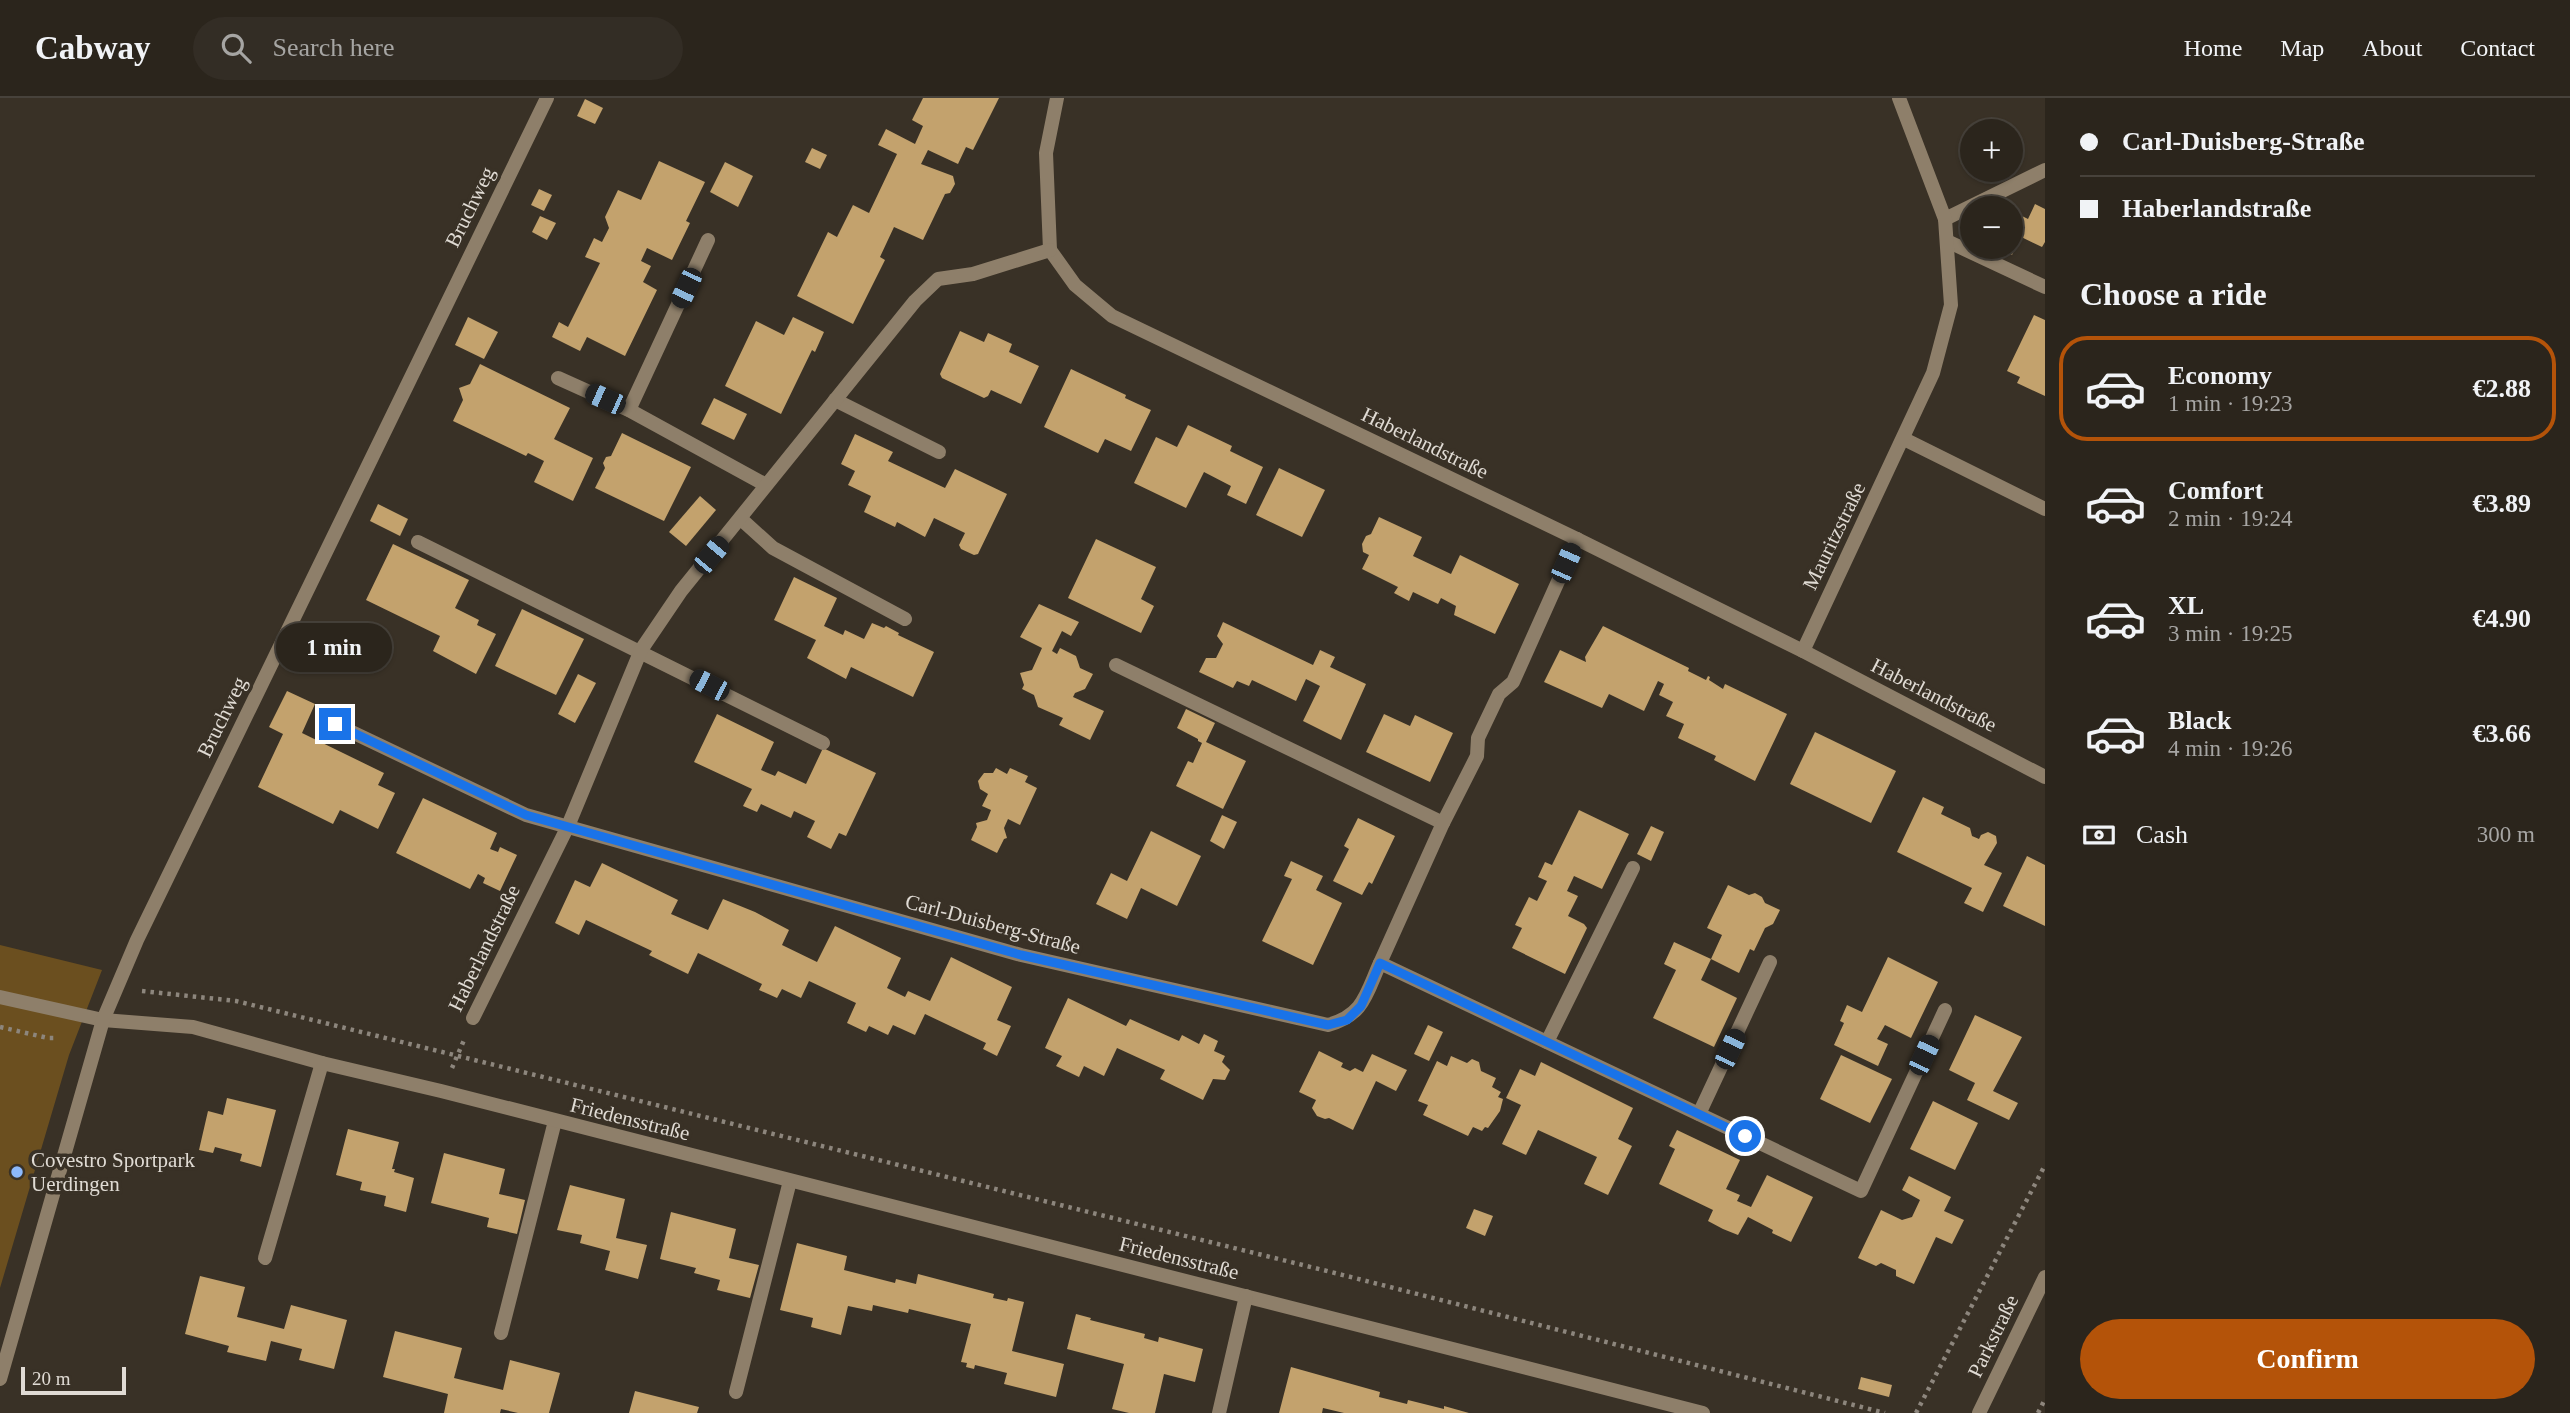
<!DOCTYPE html>
<meta charset="utf-8">
<style>
body{margin:0;font-family:Georgia,serif;background:#332d25;color:#f1f3f6;height:100vh;display:flex;flex-direction:column;font-size:26px;white-space:nowrap}
*{box-sizing:border-box;margin:0}
p{font-size:23px;color:#a6a5a3}
.icon{flex:none;width:38px;height:38px;fill:none;stroke:currentColor;stroke-width:2;stroke-linecap:round;stroke-linejoin:round}
.map{position:relative;flex:1;overflow:hidden}
.drawer{display:flex;flex-direction:column;background:#2b251c;width:525px}
.drawer>*{flex:none}
.banner{display:grid;align-content:center;height:154px;padding:0 35px;background:#2b251c}
.buttons{position:absolute;left:1960px;top:21px;display:grid;gap:14px}
.buttons a{display:grid;place-items:center;width:63px;height:63px;border-radius:50%;background:#2b251c;box-shadow:0 2px 5px #0004,0 0 0 2px #47423b;font-size:35px}
.scale{position:absolute;left:21px;bottom:18px;width:105px;box-sizing:border-box;padding-left:7px;border:4px solid #e0dbd4;border-top:0;font-size:19px;line-height:24px;white-space:nowrap;color:#e0dbd4;-webkit-text-stroke:5px #393126;paint-order:stroke}
.end{position:absolute;width:32px;height:32px;margin:-16px;border:9px solid #1a73e8;background:#fff;box-shadow:0 0 0 4px #fff}
.from{border-radius:50%}
.bubble{position:absolute;height:49px;border-radius:24px;background:#2b251c;box-shadow:0 2px 5px #0004,0 0 0 2px #47423b;font-size:23px;font-weight:800;line-height:49px;text-align:center}
.car{position:absolute;width:21px;height:42px;margin:-21px -10px;border-radius:9px;box-shadow:0 0 5px 2px #0007;background:linear-gradient(#222 24%,#8ab4d8 0 40%,#222 0 76%,#8ab4d8 0 86%,#222 0)}
.banner b{display:flex;align-items:center;gap:24px;height:66px;font-size:26px}
.banner b+b{border-top:2px solid #47423b}
.banner i{width:18px;height:18px;background:#f1f3f6}
ul{padding:0;list-style:none}
li{display:flex;align-items:center;gap:21px;height:105px;margin:0 14px 10px;padding:0 21px;border:4px solid transparent;border-radius:28px}
li div{flex:1}
li b{display:block;font-size:26px}
li em{font-style:normal;font-weight:800}
li.selected{border-color:#b45309}
li>.icon{width:63px;height:63px;stroke-width:1.5}
h2{padding:0 35px;font-size:32px;line-height:84px}
.pay{display:flex;align-items:center;gap:18px;height:77px;padding:0 35px;font-size:26px}
.pay p{margin-inline-start:auto}
.primary-button{display:flex;gap:14px;margin-top:auto;padding:14px 35px}
.primary-button a{flex:1;height:80px;border-radius:42px;background:#b45309;color:#fff;font-size:28px;font-weight:800;line-height:80px;text-align:center}
header{display:flex;align-items:center;gap:42px;box-sizing:border-box;height:98px;padding:0 35px;background:#2b251c;border-bottom:2px solid #47423b}
header strong{font-size:33px}
nav{display:flex;gap:38px;margin-inline-start:auto;font-size:24px}
.search{width:490px;height:63px;background:#332d25;display:flex;align-items:center;gap:18px;box-sizing:border-box;padding:0 24px;border-radius:38px;color:#a6a5a3;font-size:26px}
main{display:flex;flex:1;min-height:0}
.map>svg:first-child{display:block}
.green{fill:#6b4f1f}
.building{fill:#c3a26d}
.lines{fill:none;stroke-linecap:round;stroke-linejoin:round}
.path{stroke:#8d867d;stroke-width:4.5;stroke-dasharray:3.5 5;stroke-linecap:butt}
.service{stroke:#8e7f6a;stroke-width:14}
.minor{stroke:#8e7f6a;stroke-width:14}
.route{stroke:#1a73e8;stroke-width:9}
.poi-dot{fill:#8cb9fc;stroke:#393126;stroke-width:2.5}
.labels{text-anchor:middle;stroke-width:7;stroke-linejoin:round;paint-order:stroke}
.street-label{font-size:21px;fill:#e0dbd4;stroke:#393126}
.poi-label{font-size:21px;fill:#e0dbd4;stroke:#393126;text-anchor:start}
</style>
<header>
<strong>Cabway</strong>
<div class="search"><svg class="icon" aria-label="search" viewBox="0 0 24 24"><circle cx="10" cy="10" r="6"/><path d="M15 15l6 6"/></svg>Search here</div>
<nav><a>Home</a><a>Map</a><a>About</a><a>Contact</a></nav>
</header>
<main>
<div class="map">
<svg width="2045" height="1315" viewBox="0 0 2045 1315">
<rect width="100%" height="100%" fill="#393126"/>
<path class="green" d="M0 847 102 872 69 957 0 1190Z"/>
<g class="building">
<path d="M923 0H999L973 52 966 49 958 66 928 52 921 66 953 78 955 86 950 95 945 96 923 142 894 129 880 159 885 162 853 226 797 198 828 134 837 139 853 107 869 115 897 56 878 47 886 31 915 46 923 28 912 22Z"/>
<path d="M585 1 603 10 595 26 577 18Z"/>
<path d="M812 50 827 57 820 71 805 64Z"/>
<path d="M659 63 705 84 686 123 690 125 672 162 647 150 641 163 651 168 643 184 657 192 625 258 587 239 580 253 552 239 559 224 568 229 600 165 585 159 594 140 602 144 609 130 605 119 618 92 641 102Z"/>
<path d="M725 64 753 78 738 109 710 94Z"/>
<path d="M539 91 552 97 544 113 531 107Z"/>
<path d="M2035 106 2045 111V144L2042 149 2011 134V126L2016 115 2028 121Z"/>
<path d="M540 118 556 125 547 142 532 134Z"/>
<path d="M2011 139 2019 142 2012 157 1996 149H2011Z"/>
<path d="M2034 217 2045 222V298L2017 285 2020 279 2007 273Z"/>
<path d="M468 219 498 234 484 261 455 247Z"/>
<path d="M793 219 824 234 815 254 812 252 781 316 725 288 756 223 784 237Z"/>
<path d="M960 233 984 244 988 235 1012 246 1009 254 1039 268 1021 306 991 292 988 298 984 300 942 280 940 276Z"/>
<path d="M480 266 570 310 554 341 593 360 573 403 534 384 544 363 528 355 526 358 453 323 463 302 459 290 470 286Z"/>
<path d="M1071 271 1126 297 1125 300 1151 312 1131 353 1105 341 1098 355 1044 329Z"/>
<path d="M714 300 747 316 734 342 701 326Z"/>
<path d="M1188 327 1232 348 1230 353 1263 369 1246 406 1227 397 1231 388 1204 374 1186 410 1134 385 1156 339 1177 349Z"/>
<path d="M622 335 691 369 664 423 595 390 605 370 603 365 606 359 611 358Z"/>
<path d="M855 336 893 354 888 363 945 390 955 371 1007 396 978 456 974 457 961 451 959 447 965 435 934 420 925 439 897 424 895 429 864 414 871 398 848 387 855 373 841 366Z"/>
<path d="M1279 370 1325 392 1302 439 1256 417Z"/>
<path d="M700 398 716 412 686 448 669 434Z"/>
<path d="M378 406 408 421 400 438 370 423Z"/>
<path d="M1379 419 1422 439 1413 458 1451 476 1460 457 1519 486 1495 536 1454 517 1456 508 1441 500 1438 506 1413 494 1409 503 1394 495 1398 489 1362 471 1369 457 1363 454 1362 446 1366 438 1371 436Z"/>
<path d="M1096 441 1156 469 1141 501 1154 508 1141 535 1068 500Z"/>
<path d="M393 446 469 482 455 510 479 522 477 527 496 536 476 576 433 553 440 538 366 502Z"/>
<path d="M794 479 837 500 824 528 843 537 845 532 864 541 872 525 884 530 886 528 899 535 898 537 934 554 913 599 851 569 846 581 807 560 816 542 774 522Z"/>
<path d="M1039 506 1079 524 1071 538 1062 533 1052 553 1057 556 1060 550 1076 558 1080 570 1093 576 1085 591 1075 595 1073 599 1104 613 1090 642 1059 627 1063 620 1038 609 1034 597 1022 591 1024 587 1020 575 1032 572 1042 550 1020 539Z"/>
<path d="M522 511 584 541 556 597 495 568Z"/>
<path d="M1223 524 1313 567 1320 552 1335 559 1330 569 1366 586 1341 642 1303 623 1320 588 1306 581 1296 603 1252 582 1249 588 1237 583 1233 590 1199 574 1206 560H1216L1223 546 1217 538Z"/>
<path d="M1603 528 1689 570 1688 573 1706 582 1708 578 1710 579 1709 582 1723 591 1725 586 1787 616 1755 683 1714 662 1716 658 1678 640 1684 626 1666 618 1673 604 1659 597 1664 586 1658 583 1644 613 1609 596 1602 610 1544 584 1560 552 1586 564 1585 559Z"/>
<path d="M578 576 596 585 575 625 558 616Z"/>
<path d="M287 593 315 606 302 635 384 675 378 687 395 695 378 731 340 712 333 726 258 689 283 636 269 629Z"/>
<path d="M1186 611 1215 625 1206 644 1246 663 1223 711 1176 688 1188 663 1193 665 1202 645 1198 643V641L1177 630Z"/>
<path d="M717 616 774 644 761 672 775 678 778 673 806 686 823 650 876 675 846 738 839 735 831 751 807 739 815 723 794 713 791 720 761 706 757 714 743 708 752 691 694 664Z"/>
<path d="M1384 616 1410 628 1415 617 1453 635 1430 684 1366 654Z"/>
<path d="M1815 634 1896 673 1871 725 1790 686Z"/>
<path d="M996 670 1007 676 1010 670 1028 678 1025 684 1037 690 1020 727 1008 721 1004 730 1007 740 1004 741 997 755 971 742 977 729 976 725 987 722 991 712 982 708 988 696 980 691 978 683 984 675H993Z"/>
<path d="M1923 699 1944 709 1941 716 1970 730 1972 738 1979 741 1981 737 1988 734 1996 738 1997 745 1984 767 2002 775 1983 814 1964 805 1972 790 1897 754Z"/>
<path d="M423 700 497 735 490 751 498 754 500 749 517 757 500 793 483 785 485 780 478 776 470 791 396 755Z"/>
<path d="M1579 712 1629 736 1602 791 1574 778 1567 793 1578 798 1568 818 1584 826 1587 830 1565 876 1512 850 1522 830 1515 827 1529 799 1537 803 1547 783 1538 779 1545 764 1552 767Z"/>
<path d="M1222 717 1237 724 1224 751 1210 743Z"/>
<path d="M1358 720 1395 738 1372 786 1369 784 1362 797 1333 783 1349 751 1344 748Z"/>
<path d="M1651 728 1664 734 1651 763 1637 756Z"/>
<path d="M1151 733 1201 758 1177 808 1141 790 1127 821 1096 806 1111 775 1127 783Z"/>
<path d="M2027 758 2045 767V828L2003 808Z"/>
<path d="M1291 763 1323 778 1316 792 1342 805 1313 867 1262 843 1292 781 1284 778Z"/>
<path d="M602 765 678 802 671 816 708 832 723 801 755 814 789 832 782 847 817 864 835 828 901 860 887 890 905 899 908 893 930 903 951 859 1012 889 997 922 1011 928 997 958 983 951 986 945 925 916 915 937 893 927 888 937 869 928 866 934 847 925 856 905 809 883 801 900 782 891 777 900 759 892 762 886 698 855 688 876 649 857 652 853 586 822 579 837 555 825 575 782 590 789Z"/>
<path d="M1728 787 1749 797 1755 795 1762 799 1765 805 1780 812 1773 826 1765 830 1754 853 1750 851 1739 875 1711 861 1701 882 1737 900 1714 949 1653 920 1676 872 1664 866 1674 844 1711 861 1722 837 1707 830Z"/>
<path d="M1888 859 1938 884 1911 940 1885 927 1877 941 1888 946 1878 968 1834 947 1844 925 1840 923 1847 907 1862 914Z"/>
<path d="M1068 900 1126 928 1130 921 1179 943 1182 937 1199 946 1204 936 1218 943 1214 953 1225 958 1222 964 1230 972 1225 982 1213 981 1203 1002 1160 981 1165 972 1117 950 1104 978 1084 968 1079 979 1056 968 1062 958 1045 950Z"/>
<path d="M1975 917 2022 939 1993 993 2018 1005 2009 1022 1967 1002 1975 985 1949 972Z"/>
<path d="M1428 927 1443 934 1429 963 1414 956Z"/>
<path d="M1319 953 1343 965 1341 969 1350 973 1355 970 1363 974 1372 956 1407 972 1396 993 1376 983 1353 1032 1329 1020 1325 1021 1317 1018 1312 1010 1316 1002 1299 994Z"/>
<path d="M1841 957 1892 981 1870 1025 1820 1001Z"/>
<path d="M1451 958 1467 965 1472 961 1479 964 1481 973 1496 980 1492 989 1501 994 1498 999 1503 1001 1500 1013 1488 1030 1485 1029 1482 1033 1473 1029 1468 1038 1423 1017 1428 1007 1418 1003 1437 963 1447 968Z"/>
<path d="M1541 964 1633 1010 1618 1041 1632 1048 1608 1097 1584 1086 1597 1059 1538 1032 1526 1057 1502 1046 1521 1007 1506 1000 1520 971 1535 978Z"/>
<path d="M227 1000 276 1012 261 1069 240 1063 242 1056 215 1049 213 1055 199 1052 208 1013 223 1017Z"/>
<path d="M1933 1003 1978 1025 1955 1072 1910 1051Z"/>
<path d="M348 1031 399 1044 392 1071H395L394 1074 414 1080 406 1114 384 1108 386 1098 360 1092 362 1084 336 1077Z"/>
<path d="M1677 1032 1740 1062 1726 1091 1740 1097 1737 1103 1751 1109 1767 1077 1813 1099 1791 1144 1772 1135 1773 1132 1748 1119 1738 1137 1723 1131 1708 1123 1713 1112 1659 1086 1675 1051 1669 1048Z"/>
<path d="M444 1055 505 1071 499 1096 525 1102 517 1136 487 1129 489 1120 431 1105Z"/>
<path d="M1909 1078 1951 1099 1944 1113 1964 1122 1952 1146 1936 1139 1914 1186 1896 1178V1172L1881 1165 1876 1168 1858 1160 1881 1112 1902 1122 1912 1119 1920 1102 1902 1092Z"/>
<path d="M570 1087 625 1101 616 1140 647 1147 638 1181 605 1172 610 1153 580 1145 582 1137 557 1132Z"/>
<path d="M1474 1111 1493 1118 1485 1138 1466 1130Z"/>
<path d="M671 1114 736 1131 729 1160 759 1167 750 1200 717 1192 720 1182 694 1175 696 1170 660 1161Z"/>
<path d="M797 1145 847 1158 844 1172 895 1185 896 1181 916 1186 918 1176 994 1196 993 1200 1007 1203 1008 1200 1024 1204 1012 1253 1064 1266 1056 1299 1004 1286 1007 1275 975 1267 974 1271 966 1269 967 1265 961 1264 971 1226 909 1211 908 1215 873 1207 872 1213 848 1208 841 1237 811 1229 813 1220 780 1212Z"/>
<path d="M200 1178 245 1189 237 1219 284 1231 291 1207 347 1222 334 1271 299 1262 302 1251 271 1243 266 1263 227 1254 229 1248 185 1236Z"/>
<path d="M1076 1216 1091 1220 1090 1222 1145 1236 1144 1240 1158 1244 1159 1239 1203 1251 1195 1284 1164 1276 1155 1315H1129L1112 1311 1124 1266 1067 1251Z"/>
<path d="M395 1233 462 1250 454 1280 503 1292 510 1262 560 1275 549 1315H518L501 1311 500 1315H444L448 1296 383 1279Z"/>
<path d="M1291 1269 1380 1294 1379 1299 1407 1306 1408 1302 1444 1311V1308L1469 1315H1344L1323 1310 1322 1315H1279Z"/>
<path d="M1861 1279 1892 1287 1889 1299 1858 1291Z"/>
<path d="M635 1293 699 1309 697 1315H629Z"/>
</g>
<g class="lines">
<g class="path">
<path d="M142 893 236 903 1331 1174 1885 1315"/>
<path d="M0 929 48 940H58"/>
<path d="M452 970 464 942"/>
<path d="M1916 1315 2045 1067"/>
<path d="M2038 1315 2045 1301"/>
</g>
<g class="service">
<path d="M265 1160 322 965"/>
<path d="M501 1235 555 1023"/>
<path d="M736 1294 790 1083"/>
</g>
<g class="minor">
<path d="M1945 121 2045 72"/>
<path d="M1947 143 2045 189"/>
<path d="M1050 152 1075 187 1112 218 1577 441 1803 553 2045 679"/>
<path d="M1050 152 1046 55 1057 0"/>
<path d="M558 280 629 312 766 387"/>
<path d="M835 302 939 354"/>
<path d="M629 312 708 142"/>
<path d="M1904 341 2045 411"/>
<path d="M741 421 773 450 905 521"/>
<path d="M418 444 823 645"/>
<path d="M1803 553 1933 275 1951 207 1945 121 1899 0"/>
<path d="M1116 567 1443 725"/>
<path d="M335 626 526 717 1021 857 1328 927C1364 917 1366 896 1380 865L1861 1093 1945 912"/>
<path d="M1380 865 1443 725 1477 658 1478 640 1499 596 1513 584 1577 441"/>
<path d="M0 899 103 922 193 929 322 965 441 993 1703 1315"/>
<path d="M473 920 568 728 641 552 681 493 915 203 938 181 973 176 1050 152"/>
<path d="M1547 944 1633 770"/>
<path d="M1699 1016 1770 864"/>
<path d="M0 1281 103 922 137 842 547 0"/>
<path d="M1219 1315 1246 1198"/>
<path d="M1979 1315 2045 1179"/>
</g>
</g>
<g class="lines">
<path class="route" d="M335 626 526 717 1021 857 1328 927 1347 922 1361 908 1380 865 1745 1038"/>
</g>
<circle class="poi-dot" cx="17" cy="1074" r="7"/>
<g class="labels">
<g class="street-label">
<text transform="translate(470 109) rotate(-64)" y="7">Bruchweg</text>
<text transform="translate(1425 345) rotate(26)" y="7">Haberlandstraße</text>
<text transform="translate(1834 438) rotate(-64)" y="7">Mauritzstraße</text>
<text transform="translate(1934 597) rotate(27)" y="7">Haberlandstraße</text>
<text transform="translate(222 619) rotate(-64)" y="7">Bruchweg</text>
<text transform="translate(993 826) rotate(15)" y="7">Carl-Duisberg-Straße</text>
<text transform="translate(484 850) rotate(-64)" y="7">Haberlandstraße</text>
<text transform="translate(630 1021) rotate(14)" y="7">Friedensstraße</text>
<text transform="translate(1179 1160) rotate(14)" y="7">Friedensstraße</text>
<text transform="translate(1993 1238) rotate(-64)" y="7">Parkstraße</text>
</g>
<g class="poi-label">
<text x="31" y="1069">Covestro Sportpark<tspan x="31" dy="24">Uerdingen</tspan></text>
</g>
</g>
</svg>
<div class="buttons">
<a>+</a>
<a>−</a>
</div>
<div class="scale">20 m</div>
<i class="end from" style="left:1745px;top:1038px"></i>
<i class="end" style="left:335px;top:626px"></i>
<div class="bubble" style="left:276px;top:525px;width:116px">1 min</div>
<i class="car" style="left:686px;top:190px;rotate:205deg"></i>
<i class="car" style="left:605px;top:301px;rotate:294deg"></i>
<i class="car" style="left:711px;top:457px;rotate:40deg"></i>
<i class="car" style="left:1566px;top:465px;rotate:24deg"></i>
<i class="car" style="left:709px;top:587px;rotate:297deg"></i>
<i class="car" style="left:1730px;top:951px;rotate:25deg"></i>
<i class="car" style="left:1924px;top:957px;rotate:25deg"></i>
</div>
<section class="drawer">
<div class="banner">
<b><i class="from"></i>Carl-Duisberg-Straße</b>
<b><i></i>Haberlandstraße</b>
</div>
<h2>Choose a ride</h2>
<ul>
<li class="selected"><svg class="icon" aria-label="car" viewBox="0 0 24 24"><path d="M5 17H2v-5l4-1 3-4h7l3 4 3 1v5h-3M9 17h6M6 11h13"/><circle cx="7" cy="17" r="2"/><circle cx="17" cy="17" r="2"/></svg><div><b>Economy</b><p>1 min · 19:23</p></div><em>€2.88</em></li>
<li><svg class="icon" aria-label="car" viewBox="0 0 24 24"><path d="M5 17H2v-5l4-1 3-4h7l3 4 3 1v5h-3M9 17h6M6 11h13"/><circle cx="7" cy="17" r="2"/><circle cx="17" cy="17" r="2"/></svg><div><b>Comfort</b><p>2 min · 19:24</p></div><em>€3.89</em></li>
<li><svg class="icon" aria-label="car" viewBox="0 0 24 24"><path d="M5 17H2v-5l4-1 3-4h7l3 4 3 1v5h-3M9 17h6M6 11h13"/><circle cx="7" cy="17" r="2"/><circle cx="17" cy="17" r="2"/></svg><div><b>XL</b><p>3 min · 19:25</p></div><em>€4.90</em></li>
<li><svg class="icon" aria-label="car" viewBox="0 0 24 24"><path d="M5 17H2v-5l4-1 3-4h7l3 4 3 1v5h-3M9 17h6M6 11h13"/><circle cx="7" cy="17" r="2"/><circle cx="17" cy="17" r="2"/></svg><div><b>Black</b><p>4 min · 19:26</p></div><em>€3.66</em></li>
</ul>
<div class="pay"><svg class="icon" aria-label="cash" viewBox="0 0 24 24"><path d="M3 7h18v10H3z"/><circle cx="12" cy="12" r="2"/></svg>Cash<p>300 m</p></div>
<div class="primary-button"><a>Confirm</a></div>
</section>
</main>
